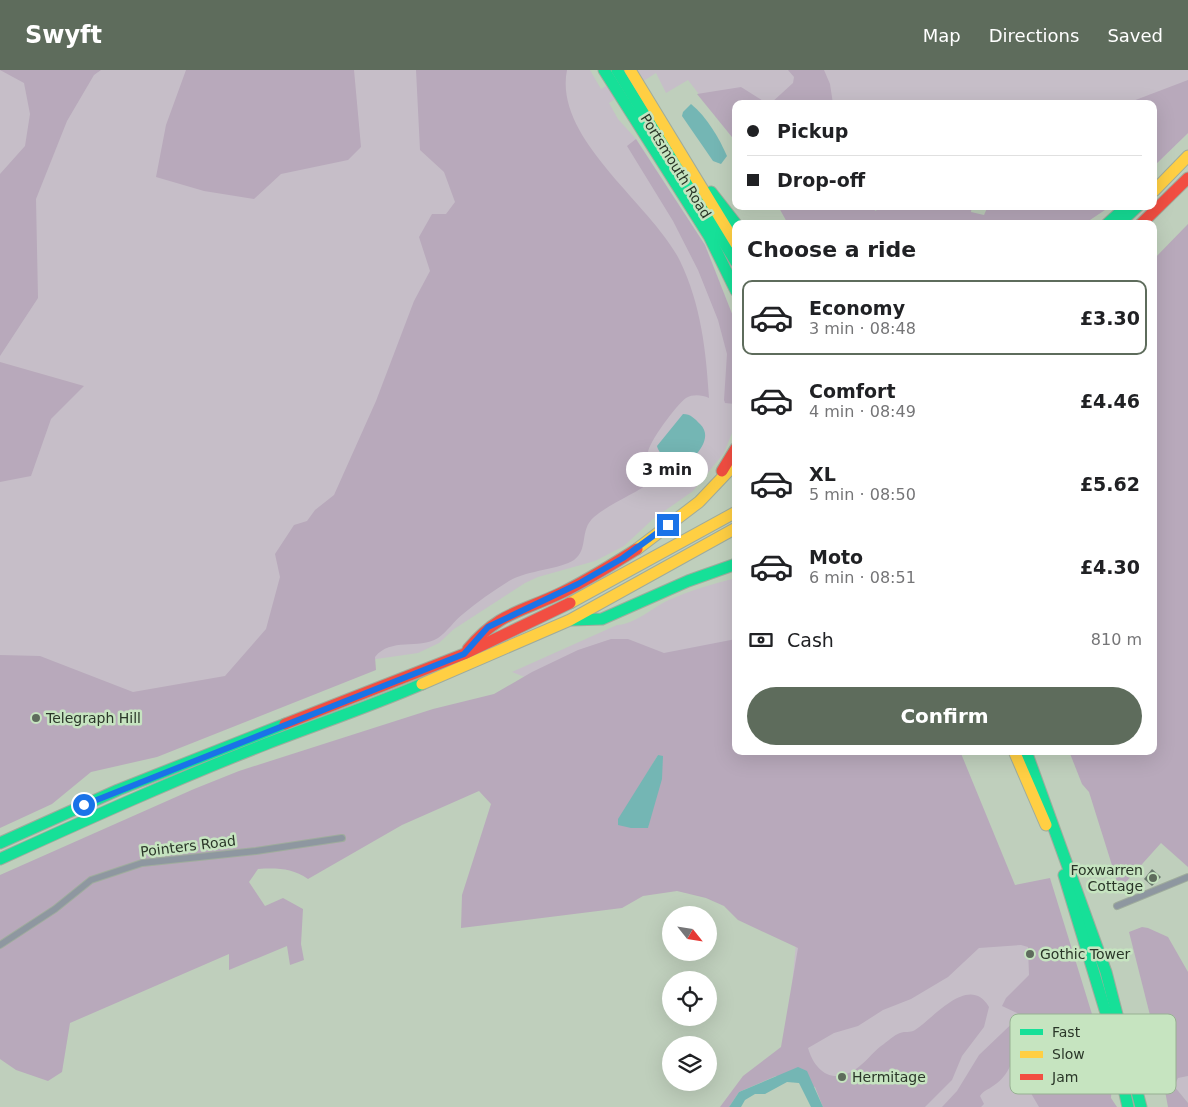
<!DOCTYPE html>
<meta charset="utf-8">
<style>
body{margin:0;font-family:"DejaVu Sans",sans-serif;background:#f6f6f6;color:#202124;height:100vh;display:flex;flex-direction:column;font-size:19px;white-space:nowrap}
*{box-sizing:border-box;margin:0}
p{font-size:16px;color:#757577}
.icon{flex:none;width:28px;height:28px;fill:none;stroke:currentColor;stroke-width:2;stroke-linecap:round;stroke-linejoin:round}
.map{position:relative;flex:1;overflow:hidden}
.side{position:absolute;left:732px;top:150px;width:425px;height:535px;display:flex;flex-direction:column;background:#fff;border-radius:10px;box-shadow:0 5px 20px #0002}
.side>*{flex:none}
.top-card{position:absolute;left:732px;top:30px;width:425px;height:110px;border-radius:10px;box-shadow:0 5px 20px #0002;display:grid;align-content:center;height:110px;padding:0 15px;background:#fff}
.needle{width:32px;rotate:120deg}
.tools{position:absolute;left:662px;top:836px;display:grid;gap:10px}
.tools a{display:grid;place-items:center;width:55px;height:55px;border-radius:50%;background:#fff;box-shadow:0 5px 20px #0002;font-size:25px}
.end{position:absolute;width:22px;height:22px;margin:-11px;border:6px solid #1a73e8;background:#fff;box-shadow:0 0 0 2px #fff}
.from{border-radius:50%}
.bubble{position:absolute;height:35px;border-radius:18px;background:#fff;box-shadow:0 5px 20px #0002;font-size:16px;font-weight:700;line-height:35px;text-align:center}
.top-card b{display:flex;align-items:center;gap:18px;height:48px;font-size:19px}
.top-card b+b{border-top:1px solid #e0e0e0}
.top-card i{width:12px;height:12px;background:#202124}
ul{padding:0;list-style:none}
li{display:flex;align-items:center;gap:15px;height:75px;margin:0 10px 8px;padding:0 5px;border:2px solid transparent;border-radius:10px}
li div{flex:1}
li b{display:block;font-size:19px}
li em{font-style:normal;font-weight:700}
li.selected{border-color:#5e6c5c}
li>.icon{width:45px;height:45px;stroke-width:1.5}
h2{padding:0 15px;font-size:22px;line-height:60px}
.pay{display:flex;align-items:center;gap:12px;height:55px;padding:0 15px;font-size:19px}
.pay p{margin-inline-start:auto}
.action{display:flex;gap:10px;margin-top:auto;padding:10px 15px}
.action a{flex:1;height:58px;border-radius:30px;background:#5e6c5c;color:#fff;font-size:20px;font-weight:700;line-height:58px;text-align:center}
header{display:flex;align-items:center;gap:30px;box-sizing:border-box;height:70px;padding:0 25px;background:#5e6c5c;color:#fff}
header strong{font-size:24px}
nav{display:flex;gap:28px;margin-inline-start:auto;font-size:18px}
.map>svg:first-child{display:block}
.green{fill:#c6bec8}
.forest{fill:#b8a9bb;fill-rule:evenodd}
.water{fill:#74b6b4}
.building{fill:#68796c}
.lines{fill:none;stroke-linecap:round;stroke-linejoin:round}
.street-casing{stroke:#9fac9d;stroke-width:8}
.fast-casing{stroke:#9fac9d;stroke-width:13}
.slow-casing{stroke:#9fac9d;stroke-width:13}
.jam-casing{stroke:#9fac9d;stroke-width:13}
.street{stroke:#8e97a0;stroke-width:6}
.fast{stroke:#16e098;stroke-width:11}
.slow{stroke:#ffcf43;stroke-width:11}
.jam{stroke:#f24e42;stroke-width:11}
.route{stroke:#1a73e8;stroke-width:6}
.poi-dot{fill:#5e6c5c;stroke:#c6e4c0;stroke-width:2}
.labels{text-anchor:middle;stroke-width:5;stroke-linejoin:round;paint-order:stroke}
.street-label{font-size:14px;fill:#2a3628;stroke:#c6e4c0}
.poi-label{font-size:14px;fill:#2a3628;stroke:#c6e4c0;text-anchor:start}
.key{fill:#c6e4c0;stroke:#97b092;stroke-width:1}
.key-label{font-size:14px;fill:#2a3628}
</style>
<header>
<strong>Swyft</strong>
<nav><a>Map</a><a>Directions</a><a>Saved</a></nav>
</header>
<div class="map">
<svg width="1188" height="1037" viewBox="0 0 1188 1037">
<rect width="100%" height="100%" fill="#bfcfbc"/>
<g class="green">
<path d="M0 0H590L601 19 633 0H1188V63L1154 96V34H736V72L688 10 666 23 656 3 609 33 618 49 636 69 705 175 736 254V353L724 383 693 421 653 449 624 476 595 491 538 507 525 513 454 559 439 573 418 583 286 602 0 656Z"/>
<path d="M736 508V585L612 642 512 602 617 555C636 554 651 538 669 530 691 520 713 514 736 508Z"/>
<path d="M1035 852 1114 1037H823L815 1017 798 997 791 926 796 873Z"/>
<path d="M1188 1006V1033L1174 1016 1178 1007Z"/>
</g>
<g class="forest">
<path d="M0 0H101L94 5 67 51 36 129 38 228 0 286V104L25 76 30 44 24 13Z"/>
<path d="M186 0H354L361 77 348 90 281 104 254 129 204 121 156 107 166 55Z"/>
<path d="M416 0H567C553 69 652 134 680 191 701 235 706 280 709 328 702 325 693 324 686 328 677 334 648 373 648 383 648 392 657 400 655 409 636 424 612 432 594 447 579 460 589 479 574 490 561 499 528 500 509 511 493 521 477 532 463 544 454 551 447 562 438 568 418 580 391 567 375 587L376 600 157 687 91 702 52 734 0 758V585L40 586 133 622 225 606 266 559 280 507 275 484 294 455 307 451 315 440 334 425 376 331 414 231 430 201 419 167 432 144H446L455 132 444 102 420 80Z"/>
<path d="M788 0H824L830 14 833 34H770L793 13 794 7Z"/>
<path d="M1188 10V63L1154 96V34H1125Z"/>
<path d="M741 17 768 34H736V72L697 24Z"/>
<path d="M636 69 705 175 736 254 735 334 725 333 724 330 727 284 718 250 698 200 673 151 627 76Z"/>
<path d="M778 136H869L876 141 878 136H972L971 142 984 145 988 136H1111L1084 154H788Z"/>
<path d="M1188 154V797L1161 773 1117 822 1116 808 1089 722 1082 714 1069 681H1154V189Z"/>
<path d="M0 292 84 316 51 349 31 406 0 412Z"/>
<path d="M611 569H628L664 583 736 569V681H960L1015 815 1050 808 1112 1009 1111 1028 1117 1037H1039L1032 1025 1029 1011 1036 1010 1040 1005 1039 991 1052 979 1057 983 1053 1010 1054 1024C1074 1021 1083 996 1082 979L1063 970 1060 962 1053 957 1048 959C1045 979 1029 982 1013 990 1008 1001 1004 1009 993 1016 988 1020 984 1020 980 1026L984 1034 981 1037H942L957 1021 979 985 1021 945 1002 936 1006 928 1029 905 1028 877 1021 875 979 878 948 907 911 929 883 940 858 956 834 963 808 978C815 1002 833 1015 856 999 865 993 872 983 881 976 887 972 894 965 900 963 905 961 910 963 915 960 934 948 969 903 989 937L984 957 962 986 952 1010 925 1037H823L815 1017 776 1006 739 1022 729 1037H720L743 1006 781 977 798 878 738 850 724 836 706 828 677 821 643 826 622 838 461 858 462 825 491 734 479 721 402 755 308 809C292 798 277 798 258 799L249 812 265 836 283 828 303 839 301 874 304 890 290 895 287 876 229 900V884L70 953 62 1002 48 1011 16 1000 0 989V805L194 719 239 701 433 639 494 624 532 602 578 580ZM658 685 648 758 641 714Z"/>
<path d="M1142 857 1148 858 1168 867 1188 902V1006L1178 1008 1174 1016 1188 1033V1037H1168L1154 961 1129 862Z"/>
</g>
<g class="water">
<path d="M691 34C707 47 719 68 727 86L721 94 713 91 682 46 683 42Z"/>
<path d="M683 344C691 344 695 349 700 354 715 369 694 388 681 399 673 396 659 385 657 376Z"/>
<path d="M658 685 663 686 662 709 648 758H631L618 755V749Z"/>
<path d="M798 997 807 1001 823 1037H811L799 1013 787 1012 765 1024H755L745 1030 741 1037H729L739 1022Z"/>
</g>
<path class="building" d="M1152 799 1161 807 1152 816 1144 809Z"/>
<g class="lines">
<g class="street-casing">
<g id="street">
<path d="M1117 836 1188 807"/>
<path d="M0 875 55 839 91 810 142 793 256 781 342 768"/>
</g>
</g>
<g class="fast-casing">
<g id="fast">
<path d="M604 0 709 166 736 221"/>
<path d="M617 0 736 192"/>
<path d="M711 122 736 154"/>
<path d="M1124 149 1138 136"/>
<path d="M1107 154 1127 136"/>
<path d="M572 550 602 549 688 511 736 494"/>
<path d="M1026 681 1106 902 1141 1037"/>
<path d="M0 773 118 720 285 654"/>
<path d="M0 789C88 749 176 709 266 674 318 654 371 636 422 614"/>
<path d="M1064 805 1109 953 1128 1037"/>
</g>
</g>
<g class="slow-casing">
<g id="slow">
<path d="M630 0 736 174"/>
<path d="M1154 121 1188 86"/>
<path d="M637 479 699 432 736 393"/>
<path d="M570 533 736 442"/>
<path d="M422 614 570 550 736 458"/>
<path d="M1014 681 1046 755"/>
</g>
</g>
<g class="jam-casing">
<g id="jam">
<path d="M1141 154 1188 108"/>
<path d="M722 401 736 378"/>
<path d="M468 579C499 542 522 542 563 522 588 510 613 494 637 479"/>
<path d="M285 654 464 584 570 533"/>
</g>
</g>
<use href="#street" class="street"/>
<use href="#fast" class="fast"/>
<use href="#slow" class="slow"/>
<use href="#jam" class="jam"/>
</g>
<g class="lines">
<path class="route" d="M84 735 464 584 488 557 578 514 623 488 668 455"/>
</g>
<g class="poi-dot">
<circle cx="36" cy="648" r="5"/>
<circle cx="1153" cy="808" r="5"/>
<circle cx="1030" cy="884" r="5"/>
<circle cx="842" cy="1007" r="5"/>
</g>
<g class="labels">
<g class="street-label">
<text transform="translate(676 96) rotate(58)" y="5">Portsmouth Road</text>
<text transform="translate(188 776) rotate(-7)" y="5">Pointers Road</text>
</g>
<g class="poi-label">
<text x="46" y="653">Telegraph Hill</text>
<text x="1143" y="805" text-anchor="end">Foxwarren<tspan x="1143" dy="16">Cottage</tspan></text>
<text x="1040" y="889">Gothic Tower</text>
<text x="852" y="1012">Hermitage</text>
</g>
</g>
<rect x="1010" y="944" width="166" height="80" rx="8" class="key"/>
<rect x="1020" y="959" width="23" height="6" fill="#16e098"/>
<rect x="1020" y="981" width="23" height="7" fill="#ffcf43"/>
<rect x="1020" y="1004" width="23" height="6" fill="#f24e42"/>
<g class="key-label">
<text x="1052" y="967">Fast</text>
<text x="1052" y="989">Slow</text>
<text x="1052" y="1012">Jam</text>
</g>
</svg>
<div class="tools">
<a><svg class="needle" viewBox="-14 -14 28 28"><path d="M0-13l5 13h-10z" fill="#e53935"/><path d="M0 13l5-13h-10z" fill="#757577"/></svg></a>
<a><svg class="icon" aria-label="locate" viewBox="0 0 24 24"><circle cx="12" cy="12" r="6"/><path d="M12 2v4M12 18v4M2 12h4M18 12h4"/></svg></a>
<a><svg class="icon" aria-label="layers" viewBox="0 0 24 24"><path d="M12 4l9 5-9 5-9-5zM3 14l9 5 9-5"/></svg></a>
</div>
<i class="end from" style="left:84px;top:735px"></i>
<i class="end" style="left:668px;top:455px"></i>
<div class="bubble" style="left:626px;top:382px;width:82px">3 min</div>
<div class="top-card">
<b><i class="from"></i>Pickup</b>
<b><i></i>Drop-off</b>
</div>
<section class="side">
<h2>Choose a ride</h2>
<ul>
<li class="selected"><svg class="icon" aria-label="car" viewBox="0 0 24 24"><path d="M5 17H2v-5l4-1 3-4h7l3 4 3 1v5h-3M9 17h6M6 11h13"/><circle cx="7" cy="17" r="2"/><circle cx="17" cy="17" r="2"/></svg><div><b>Economy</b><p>3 min · 08:48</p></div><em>£3.30</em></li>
<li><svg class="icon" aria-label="car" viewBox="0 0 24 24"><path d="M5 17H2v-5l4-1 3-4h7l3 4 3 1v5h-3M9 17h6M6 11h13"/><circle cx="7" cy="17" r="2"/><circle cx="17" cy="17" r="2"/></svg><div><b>Comfort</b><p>4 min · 08:49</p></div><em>£4.46</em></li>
<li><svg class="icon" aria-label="car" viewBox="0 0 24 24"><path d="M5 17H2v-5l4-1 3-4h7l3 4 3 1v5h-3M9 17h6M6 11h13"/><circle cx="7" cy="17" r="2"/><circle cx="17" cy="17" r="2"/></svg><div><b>XL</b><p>5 min · 08:50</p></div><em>£5.62</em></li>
<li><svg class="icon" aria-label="car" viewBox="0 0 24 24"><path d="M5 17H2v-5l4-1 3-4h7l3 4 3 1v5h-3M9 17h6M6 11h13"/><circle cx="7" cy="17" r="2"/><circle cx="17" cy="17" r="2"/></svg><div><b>Moto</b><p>6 min · 08:51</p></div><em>£4.30</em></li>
</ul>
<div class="pay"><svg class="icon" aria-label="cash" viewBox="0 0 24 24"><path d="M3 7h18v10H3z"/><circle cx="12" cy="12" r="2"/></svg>Cash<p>810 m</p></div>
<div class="action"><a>Confirm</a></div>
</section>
</div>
